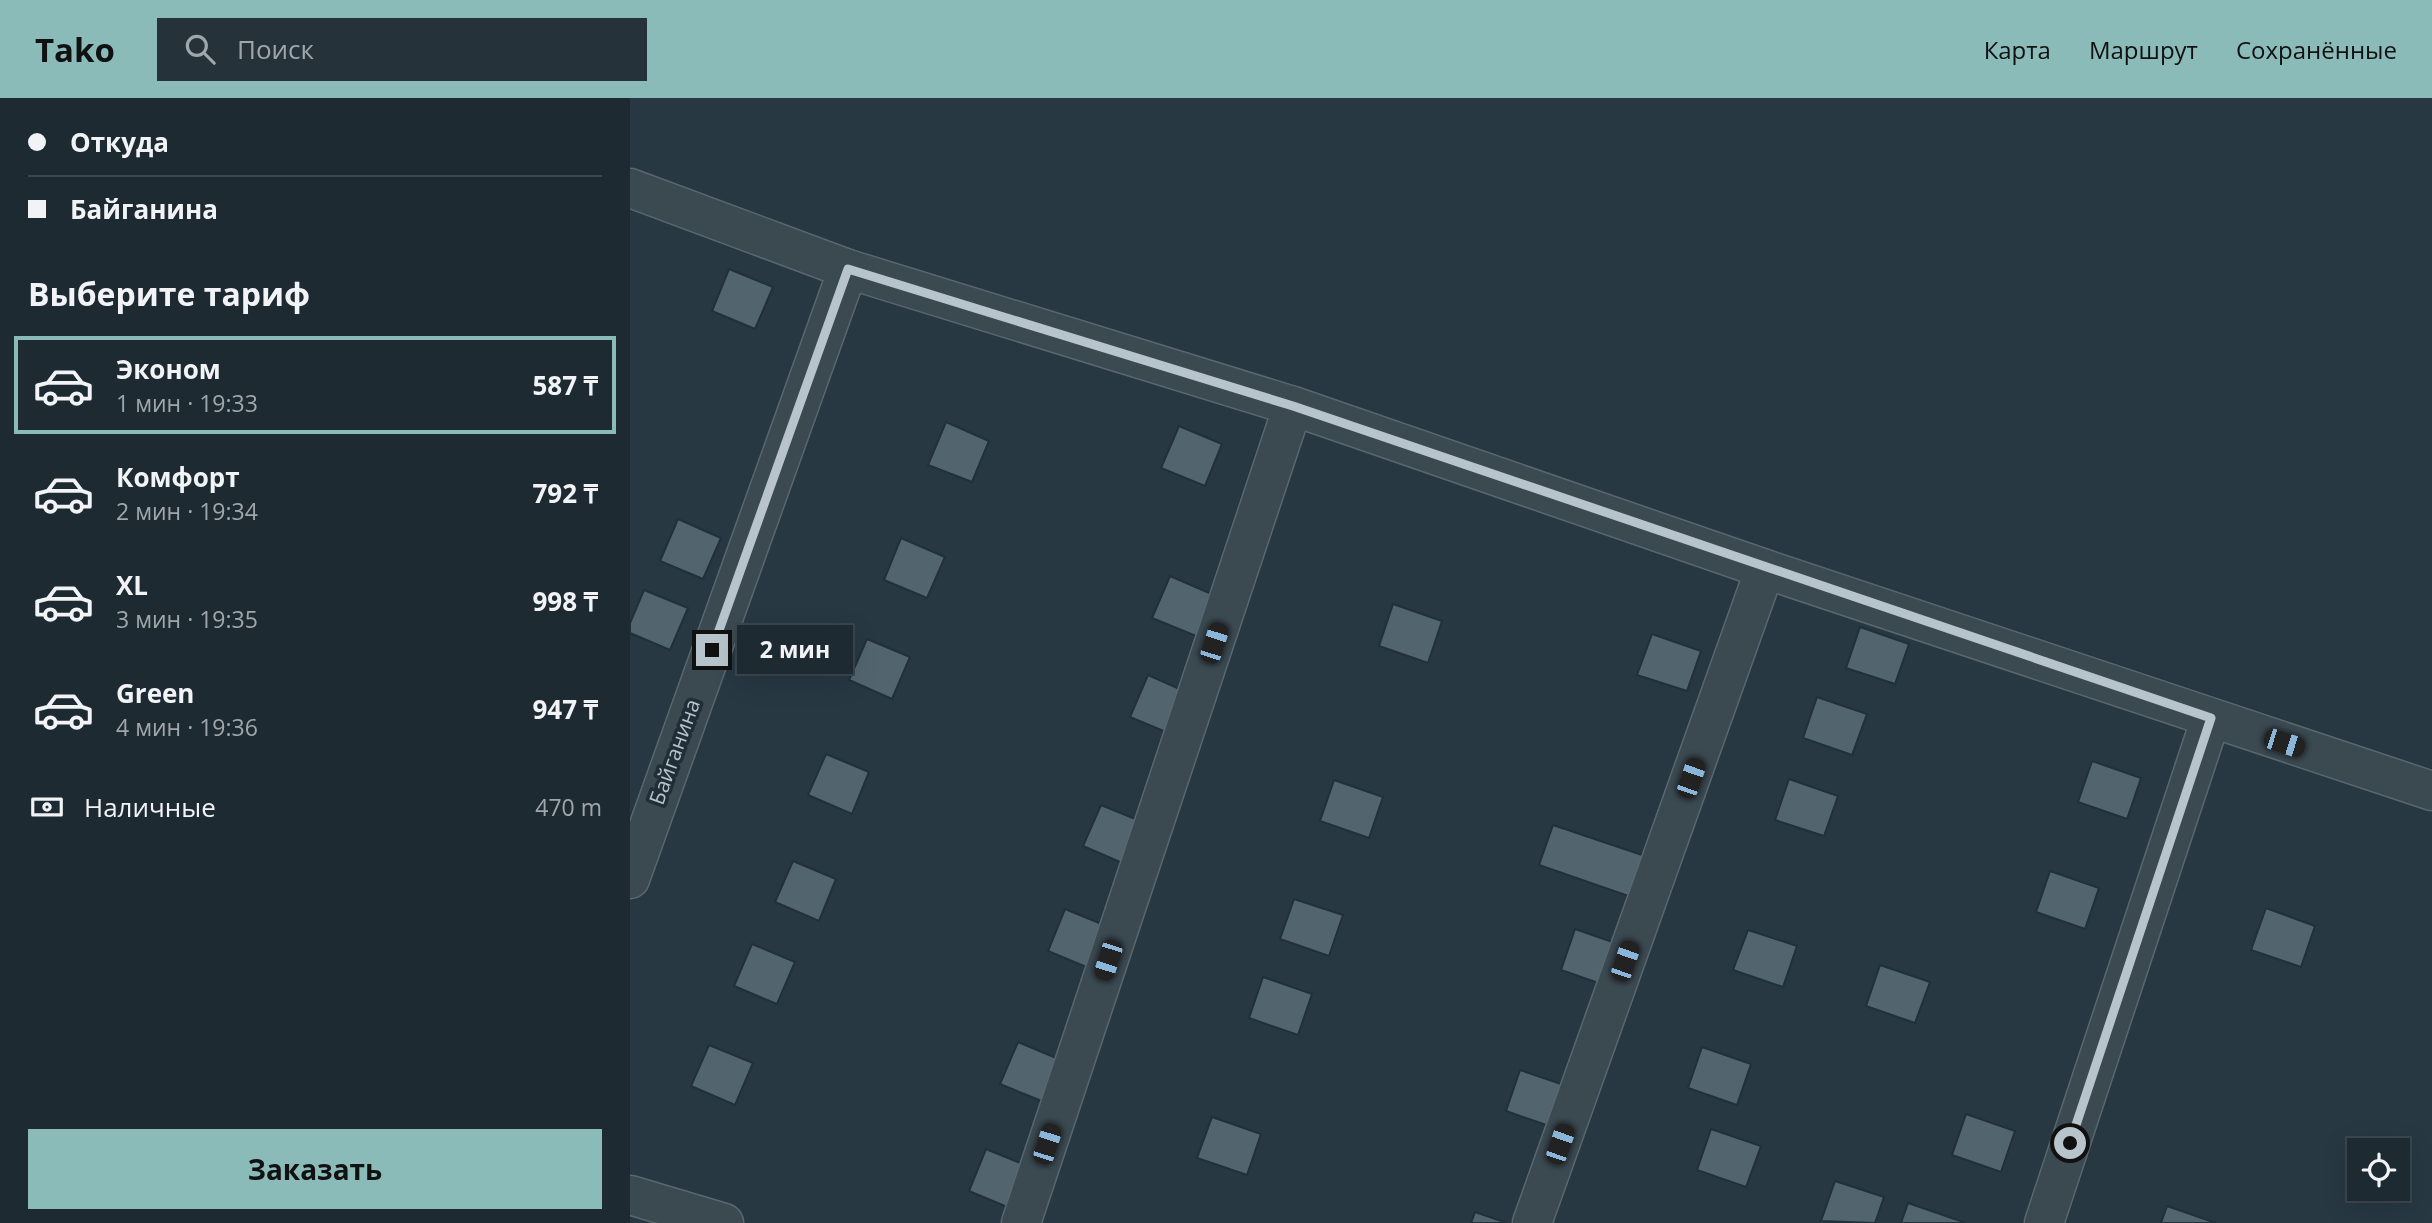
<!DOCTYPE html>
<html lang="ru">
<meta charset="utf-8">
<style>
body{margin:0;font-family:"Open Sans",sans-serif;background:#25323a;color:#f1f3f6;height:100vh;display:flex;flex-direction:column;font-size:26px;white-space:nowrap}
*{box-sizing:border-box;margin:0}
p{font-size:23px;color:#a0a7ac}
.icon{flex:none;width:38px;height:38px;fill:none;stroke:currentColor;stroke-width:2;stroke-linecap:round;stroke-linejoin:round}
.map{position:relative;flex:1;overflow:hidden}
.sheet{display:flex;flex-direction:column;background:#1d2a32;width:630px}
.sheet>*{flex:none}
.hud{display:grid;align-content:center;height:154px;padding:0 28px;background:#1d2a32}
.fabs{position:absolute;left:1717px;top:1040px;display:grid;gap:14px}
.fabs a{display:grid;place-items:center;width:63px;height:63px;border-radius:0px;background:#1d2a32;box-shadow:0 7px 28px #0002,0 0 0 2px #3b464d;font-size:35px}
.end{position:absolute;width:32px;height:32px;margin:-16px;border:9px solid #b8c4cb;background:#111;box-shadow:0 0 0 4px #111}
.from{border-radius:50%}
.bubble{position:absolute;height:49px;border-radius:0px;background:#1d2a32;box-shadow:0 7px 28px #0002,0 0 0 2px #3b464d;font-size:23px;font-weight:700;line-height:49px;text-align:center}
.car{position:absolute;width:21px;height:42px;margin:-21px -10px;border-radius:9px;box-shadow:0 0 5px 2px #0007;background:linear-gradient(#222 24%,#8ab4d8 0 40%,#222 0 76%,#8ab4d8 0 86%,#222 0)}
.hud b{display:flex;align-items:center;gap:24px;height:66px;font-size:26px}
.hud b+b{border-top:2px solid #3b464d}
.hud i{width:18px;height:18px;background:#f1f3f6}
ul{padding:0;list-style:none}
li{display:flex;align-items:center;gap:21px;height:98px;margin:0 14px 10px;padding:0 14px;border:4px solid transparent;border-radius:0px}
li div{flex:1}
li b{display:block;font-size:26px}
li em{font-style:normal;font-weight:700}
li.active{border-color:#8bbbb9}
li>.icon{width:63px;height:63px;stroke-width:1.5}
h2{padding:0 28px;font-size:32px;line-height:84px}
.pay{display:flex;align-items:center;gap:18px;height:77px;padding:0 28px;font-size:26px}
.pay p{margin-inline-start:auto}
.cta{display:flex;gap:14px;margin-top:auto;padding:14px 28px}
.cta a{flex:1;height:80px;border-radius:0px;background:#8bbbb9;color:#111;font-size:28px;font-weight:700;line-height:80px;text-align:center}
header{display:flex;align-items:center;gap:42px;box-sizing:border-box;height:98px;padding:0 35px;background:#8bbbb9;color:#111}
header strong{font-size:33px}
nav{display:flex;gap:38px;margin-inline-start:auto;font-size:24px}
.search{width:490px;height:63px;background:#25323a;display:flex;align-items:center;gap:18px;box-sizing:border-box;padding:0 24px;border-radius:0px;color:#a0a7ac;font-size:26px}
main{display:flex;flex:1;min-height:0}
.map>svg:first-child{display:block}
.building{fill:#52656f;stroke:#213039;stroke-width:2}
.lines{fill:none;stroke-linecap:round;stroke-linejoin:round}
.minor-casing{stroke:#59676f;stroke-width:41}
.minor{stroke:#3b4951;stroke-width:38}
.route{stroke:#b8c4cb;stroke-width:9}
.labels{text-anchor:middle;stroke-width:7;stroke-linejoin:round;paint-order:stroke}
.street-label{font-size:21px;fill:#b8c4cb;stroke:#1f2e37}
</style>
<header>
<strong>Tako</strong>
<div class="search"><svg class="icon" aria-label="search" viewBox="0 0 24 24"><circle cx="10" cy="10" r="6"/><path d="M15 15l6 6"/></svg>Поиск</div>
<nav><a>Карта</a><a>Маршрут</a><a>Сохранённые</a></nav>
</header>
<main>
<section class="sheet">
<div class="hud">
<b><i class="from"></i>Откуда</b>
<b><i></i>Байганина</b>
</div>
<h2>Выберите тариф</h2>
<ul>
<li class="active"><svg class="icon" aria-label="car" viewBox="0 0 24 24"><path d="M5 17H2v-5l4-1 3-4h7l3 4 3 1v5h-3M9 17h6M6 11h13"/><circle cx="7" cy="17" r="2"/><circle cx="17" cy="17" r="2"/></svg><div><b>Эконом</b><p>1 мин · 19:33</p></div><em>587 ₸</em></li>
<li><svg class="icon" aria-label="car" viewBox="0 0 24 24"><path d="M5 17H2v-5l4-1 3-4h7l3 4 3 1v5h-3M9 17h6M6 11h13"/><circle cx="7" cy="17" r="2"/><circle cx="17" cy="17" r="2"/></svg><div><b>Комфорт</b><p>2 мин · 19:34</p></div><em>792 ₸</em></li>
<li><svg class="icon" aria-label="car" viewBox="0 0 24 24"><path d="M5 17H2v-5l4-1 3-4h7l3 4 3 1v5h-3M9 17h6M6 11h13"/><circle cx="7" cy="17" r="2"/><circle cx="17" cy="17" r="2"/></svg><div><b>XL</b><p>3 мин · 19:35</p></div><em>998 ₸</em></li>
<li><svg class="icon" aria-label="car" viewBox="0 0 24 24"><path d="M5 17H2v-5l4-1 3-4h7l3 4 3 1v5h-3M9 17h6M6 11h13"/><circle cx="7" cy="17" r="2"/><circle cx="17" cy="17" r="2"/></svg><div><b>Green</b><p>4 мин · 19:36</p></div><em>947 ₸</em></li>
</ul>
<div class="pay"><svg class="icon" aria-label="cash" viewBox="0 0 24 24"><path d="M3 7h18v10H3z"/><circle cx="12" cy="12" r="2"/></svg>Наличные<p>470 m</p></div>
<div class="cta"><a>Заказать</a></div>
</section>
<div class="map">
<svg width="1802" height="1125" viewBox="0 0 1802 1125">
<rect width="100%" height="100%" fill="#273842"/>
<g class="building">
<path d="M99 171 143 189 125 231 82 213Z"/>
<path d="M316 324 359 343 342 384 298 367Z"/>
<path d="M549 328 592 346 575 388 531 370Z"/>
<path d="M48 421 91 440 73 481 30 463Z"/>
<path d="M271 440 315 459 297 500 254 482Z"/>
<path d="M540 478 584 497 566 538 522 520Z"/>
<path d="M14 492 58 510 40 552 0 535V525Z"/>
<path d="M763 506 812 523 798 565 749 548Z"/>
<path d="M1230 529 1279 546 1265 586 1216 570Z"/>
<path d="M1022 536 1071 553 1057 593 1007 577Z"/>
<path d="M237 541 280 559 262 601 219 582Z"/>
<path d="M518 577 561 596 543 637 500 619Z"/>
<path d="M1187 599 1237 616 1222 657 1173 640Z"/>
<path d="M196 656 239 674 222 716 178 697Z"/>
<path d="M1462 663 1511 680 1497 721 1448 704Z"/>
<path d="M1159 681 1208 698 1194 738 1145 722Z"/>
<path d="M704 682 753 699 739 740 690 723Z"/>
<path d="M471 707 515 725 497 767 453 748Z"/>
<path d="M923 727 1021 760 1007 801 909 767Z"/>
<path d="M163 763 206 781 189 823 145 804Z"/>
<path d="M1420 773 1469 790 1455 831 1406 814Z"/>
<path d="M664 801 713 817 699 858 650 841Z"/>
<path d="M1636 810 1685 828 1671 869 1621 852Z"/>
<path d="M435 811 479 829 461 871 418 853Z"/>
<path d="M945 831 994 848 980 889 931 872Z"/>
<path d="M1118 832 1167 848 1153 889 1103 872Z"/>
<path d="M122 846 165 864 147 906 104 888Z"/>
<path d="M1250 867 1300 884 1285 925 1236 908Z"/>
<path d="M633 879 682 896 668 937 619 920Z"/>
<path d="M388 944 431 962 414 1004 370 986Z"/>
<path d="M79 947 123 965 105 1007 61 988Z"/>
<path d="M1072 949 1121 966 1107 1007 1058 990Z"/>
<path d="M890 972 940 989 925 1030 876 1013Z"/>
<path d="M1336 1016 1385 1033 1371 1074 1322 1057Z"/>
<path d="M582 1019 631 1036 617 1077 567 1060Z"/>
<path d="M1081 1031 1131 1048 1116 1089 1067 1072Z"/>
<path d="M356 1051 400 1069 382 1111 339 1093Z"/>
<path d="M1205 1083 1254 1099 1245 1125 1191 1123Z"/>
<path d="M1278 1105 1336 1125H1271Z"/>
<path d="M1537 1108 1586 1125H1531Z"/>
<path d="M845 1114 877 1125H841Z"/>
</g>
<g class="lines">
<g class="minor-casing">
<g id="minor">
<path d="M0 90 218 171 663 308 1135 471 1802 693"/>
<path d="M0 781 218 171"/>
<path d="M0 1097 94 1125"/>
<path d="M391 1125 663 308"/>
<path d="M902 1125 1135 471"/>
<path d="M1414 1125 1581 620"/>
</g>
</g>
<use href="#minor" class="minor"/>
</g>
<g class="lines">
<path class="route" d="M82 552 218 171 663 308 1581 620 1440 1045"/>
</g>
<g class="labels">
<g class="street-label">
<text transform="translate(45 654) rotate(-70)" y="7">Байганина</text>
</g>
</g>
</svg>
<div class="fabs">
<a><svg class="icon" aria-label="locate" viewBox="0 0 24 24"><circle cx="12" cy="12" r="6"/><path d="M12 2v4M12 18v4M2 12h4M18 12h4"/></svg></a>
</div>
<i class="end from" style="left:1440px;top:1045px"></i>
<i class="end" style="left:82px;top:552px"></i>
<div class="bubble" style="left:107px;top:527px;width:116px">2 мин</div>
<i class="car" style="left:584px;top:545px;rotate:18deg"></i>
<i class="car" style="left:1654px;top:645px;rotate:108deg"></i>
<i class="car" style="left:1061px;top:680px;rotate:19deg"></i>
<i class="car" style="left:478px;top:862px;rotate:198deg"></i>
<i class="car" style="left:995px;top:863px;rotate:19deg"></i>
<i class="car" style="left:417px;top:1046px;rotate:18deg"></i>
<i class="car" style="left:930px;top:1046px;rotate:19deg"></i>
</div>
</main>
